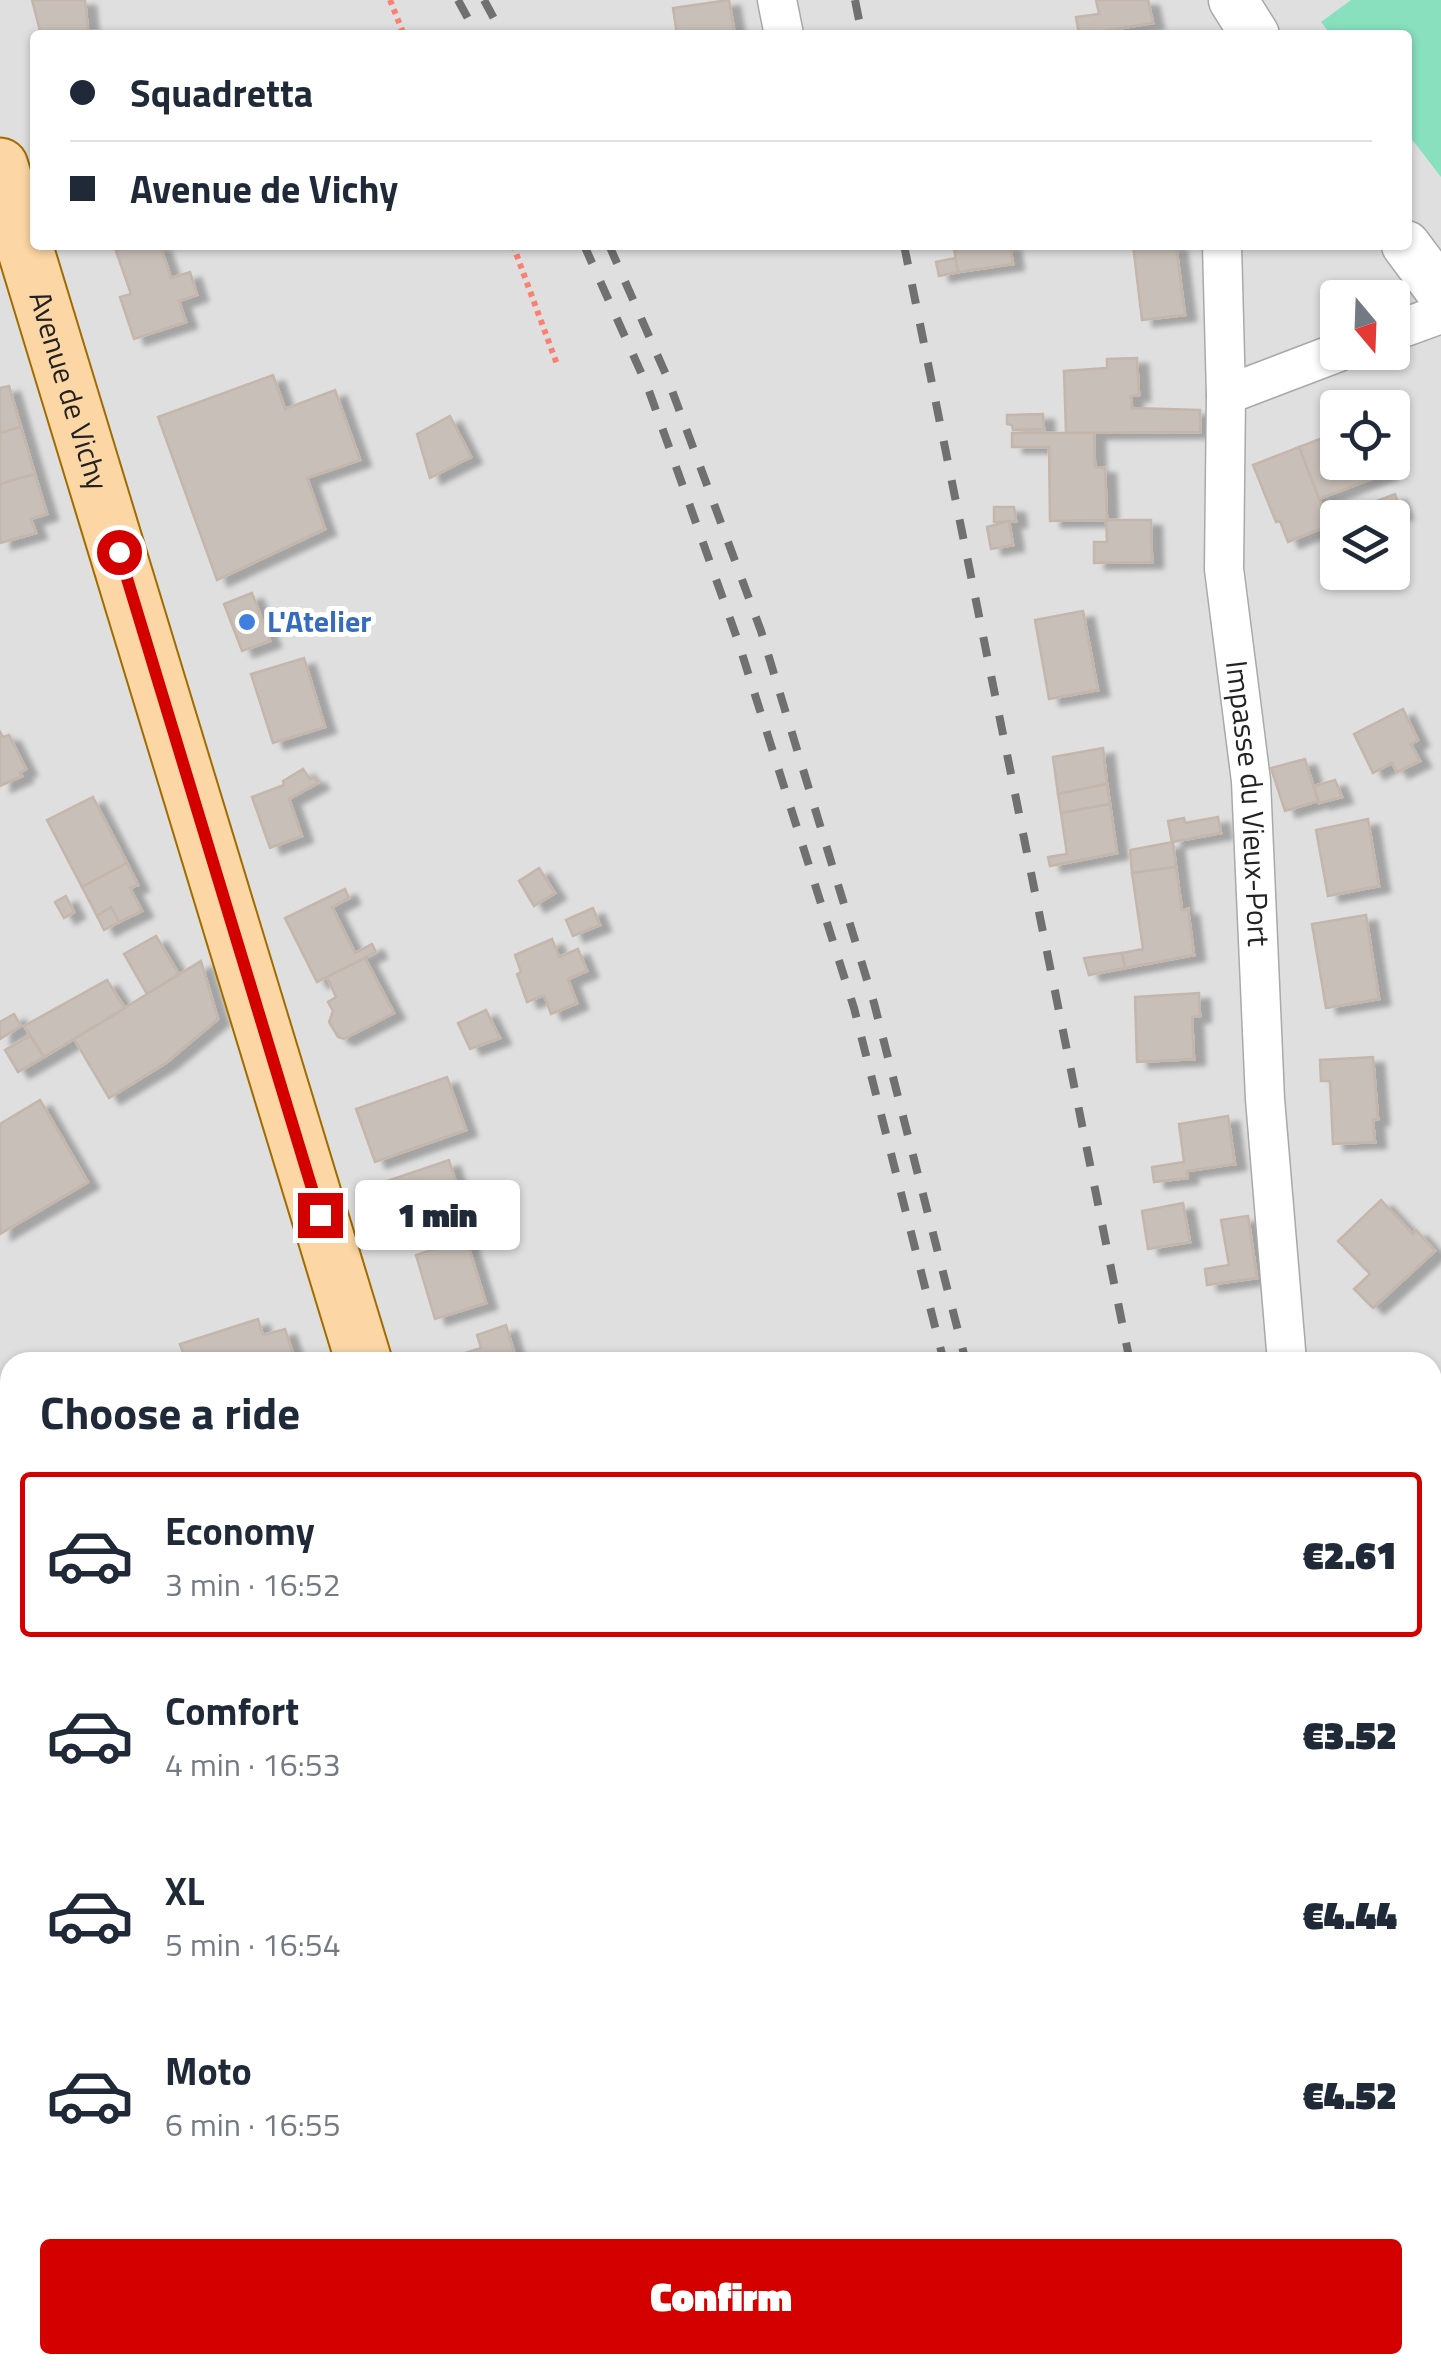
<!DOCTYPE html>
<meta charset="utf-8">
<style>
body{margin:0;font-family:"Titillium Web",sans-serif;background:#f6f6f7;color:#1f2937;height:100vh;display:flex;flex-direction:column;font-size:38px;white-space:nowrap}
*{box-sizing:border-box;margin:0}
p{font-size:32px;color:#747a83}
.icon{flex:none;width:55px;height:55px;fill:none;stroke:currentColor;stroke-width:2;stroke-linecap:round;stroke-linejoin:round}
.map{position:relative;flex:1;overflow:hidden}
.details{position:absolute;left:0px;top:1352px;width:1442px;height:1022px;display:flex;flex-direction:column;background:#fff;border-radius:30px 30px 0 0;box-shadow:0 2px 8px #0004}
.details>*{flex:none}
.guide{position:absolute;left:30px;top:30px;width:1382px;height:220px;border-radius:10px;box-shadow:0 2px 8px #0004;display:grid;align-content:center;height:220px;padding:0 40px;background:#fff}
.needle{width:65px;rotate:161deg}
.tools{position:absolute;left:1320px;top:280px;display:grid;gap:20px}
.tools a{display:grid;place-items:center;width:90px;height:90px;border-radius:10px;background:#fff;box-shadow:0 2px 8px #0004;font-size:50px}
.end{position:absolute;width:45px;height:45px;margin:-22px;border:12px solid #d40000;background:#fff;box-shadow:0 0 0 5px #fff}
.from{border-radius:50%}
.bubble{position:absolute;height:70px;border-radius:10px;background:#fff;box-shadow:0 2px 8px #0004;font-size:32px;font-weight:800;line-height:70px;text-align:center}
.guide b{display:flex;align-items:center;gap:35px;height:95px;font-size:38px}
.guide b+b{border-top:2px solid #e0e1e3}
.guide i{width:25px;height:25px;background:#1f2937}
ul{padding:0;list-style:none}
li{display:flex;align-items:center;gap:30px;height:165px;margin:0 20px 15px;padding:0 20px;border:5px solid transparent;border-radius:10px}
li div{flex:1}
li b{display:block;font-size:38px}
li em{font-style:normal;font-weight:800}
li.selected{border-color:#d40000}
li>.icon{width:90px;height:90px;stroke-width:1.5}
h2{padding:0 40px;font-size:45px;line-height:120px}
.button{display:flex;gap:20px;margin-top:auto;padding:20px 40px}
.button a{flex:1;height:115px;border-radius:10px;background:#d40000;color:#fff;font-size:40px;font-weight:800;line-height:115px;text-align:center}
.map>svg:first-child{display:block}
.residential{fill:#e0dfdf;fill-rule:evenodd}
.pitch{fill:#88e0be}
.building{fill:#c7bfb8;stroke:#c4b6ab;stroke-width:2.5;filter:url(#shadow)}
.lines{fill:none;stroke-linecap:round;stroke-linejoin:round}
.minor-casing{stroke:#a9a9a9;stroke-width:41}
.tertiary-casing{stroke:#a9a9a9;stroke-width:51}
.primary-casing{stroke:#a06b00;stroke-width:59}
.path{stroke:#fa8072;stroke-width:6;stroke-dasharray:5 5;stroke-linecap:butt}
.minor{stroke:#fff;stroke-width:38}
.tertiary{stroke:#fff;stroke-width:48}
.primary{stroke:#fcd6a4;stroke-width:55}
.rail{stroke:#707070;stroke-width:8;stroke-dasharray:20 20;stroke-linecap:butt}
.route{stroke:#d40000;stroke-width:12}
.shop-dot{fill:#3f7fe0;stroke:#fff;stroke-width:4}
.labels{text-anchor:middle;stroke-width:10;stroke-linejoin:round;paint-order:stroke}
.street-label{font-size:30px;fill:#222;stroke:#fff}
.shop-label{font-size:30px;font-weight:bold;fill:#366cbe;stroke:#fff;text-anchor:start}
</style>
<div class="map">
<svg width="1441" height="2374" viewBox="0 0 1441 2374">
<defs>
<filter id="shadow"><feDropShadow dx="11" dy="6" stdDeviation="2.5" flood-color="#0004"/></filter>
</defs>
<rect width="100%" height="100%" fill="#f2efe9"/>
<path class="residential" d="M0 0H1441V2374H0ZM35 35H1408V245H35ZM1338 298H1392V352H1338ZM1338 408H1392V462H1338ZM1338 518H1392V572H1338ZM10 1362H1432V2365H10Z"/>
<path class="pitch" d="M1351 0H1441V177L1408 134V35H1331L1321 22Z"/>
<g class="building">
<path d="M32 0H85L88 30 99 31 100 35H41Z"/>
<path d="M729 0 735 35H677L673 8Z"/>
<path d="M1096 0H1148L1153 23 1079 35 1076 17 1099 14Z"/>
<path d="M132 245H160L171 278 190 272 197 295 179 301 186 322 134 339 120 297 131 294 116 251Z"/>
<path d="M972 245H1010L1013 264 958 272 954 248Z"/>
<path d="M1133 245H1176L1185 315 1142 320Z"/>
<path d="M955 258 958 272 939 276 936 262Z"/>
<path d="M1137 358 1139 395 1131 396 1132 408 1200 410V432L1066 433 1064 371 1107 368V359Z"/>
<path d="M273 375 285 409 335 390 360 460 307 478 325 529 217 580 158 417Z"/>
<path d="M9 386 21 427 0 433V388Z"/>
<path d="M1043 414 1044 429 1013 430 1012 425 1007 424V415Z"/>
<path d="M450 416 471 457 430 478 417 434Z"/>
<path d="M21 427 35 474 0 484V433Z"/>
<path d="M1338 432V462H1383L1387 473 1319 499 1299 447Z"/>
<path d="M1012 433H1094L1095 467 1105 468 1107 520 1050 521 1049 447H1012Z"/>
<path d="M1299 447 1329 525 1288 542 1280 521 1276 522 1253 465Z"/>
<path d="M35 474 47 514 31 519 36 533 0 543V484Z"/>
<path d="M1395 494 1402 513 1379 518 1374 502Z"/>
<path d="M994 507H1014L1016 521 994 522Z"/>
<path d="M1106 520H1151L1152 562 1094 563V542H1107Z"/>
<path d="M1009 521 1013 545 991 549 987 527Z"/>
<path d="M252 593 270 641 242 651 224 604Z"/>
<path d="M1083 611 1098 690 1049 699 1035 620Z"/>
<path d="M304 658 325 727 273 743 251 674Z"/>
<path d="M1403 709 1418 740 1411 744 1420 761 1397 772 1392 763 1373 773 1354 734Z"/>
<path d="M0 732 3 737 9 735 26 769 20 773 22 776 0 786Z"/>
<path d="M1103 748 1107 784 1058 794 1053 757Z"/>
<path d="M1305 759 1318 801 1285 811 1271 768Z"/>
<path d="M303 769 310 779 314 777 318 783 289 799 302 836 270 848 252 797 284 785 283 781Z"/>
<path d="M1335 780 1342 797 1319 803 1314 786Z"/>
<path d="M1107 784 1110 804 1061 813 1058 794Z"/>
<path d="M93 797 127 863 82 887 47 820Z"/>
<path d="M1110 804 1117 853 1050 866 1048 857 1067 854 1061 813Z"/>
<path d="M1218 817 1221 833 1172 842 1168 821 1184 818 1185 823Z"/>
<path d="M1368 819 1379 886 1328 896 1316 830Z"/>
<path d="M1173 842 1176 867 1132 873 1130 850Z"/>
<path d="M127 863 138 885 130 888 142 911 119 922 111 907 97 916 82 887Z"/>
<path d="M1176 867 1182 910 1188 909 1194 955 1125 968 1122 953 1143 949 1132 873Z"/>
<path d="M539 868 555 893 534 906 519 881Z"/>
<path d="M345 889 349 898 332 907 355 953 372 944 376 952 317 982 285 918Z"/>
<path d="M66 896 74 912 64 918 55 902Z"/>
<path d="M111 907 119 922 104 930 97 916Z"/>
<path d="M593 908 600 925 573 936 566 920Z"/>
<path d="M1366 915 1379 999 1326 1008 1312 924Z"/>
<path d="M156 936 179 974 147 994 124 954Z"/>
<path d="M552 939 559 957 578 949 587 971 568 979 577 1003 551 1014 544 995 527 1002 517 974 521 972 515 955Z"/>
<path d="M1122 953 1125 968 1089 975 1084 958Z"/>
<path d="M365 958 394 1013 344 1039 338 1037 329 1022 333 1011 328 1002 336 997 327 977Z"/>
<path d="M201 961 218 1019 166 1063 109 1098 74 1039Z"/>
<path d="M107 980 125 1008 44 1057 24 1026Z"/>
<path d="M1199 993 1200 1016 1192 1017 1194 1059 1137 1062 1135 997Z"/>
<path d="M486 1010 500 1038 470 1049 458 1023Z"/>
<path d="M14 1014 21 1026 0 1039V1022Z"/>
<path d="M30 1036 44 1057 18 1072 5 1050Z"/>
<path d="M1373 1057 1378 1119 1373 1120 1375 1142 1333 1144 1330 1081H1321L1320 1060Z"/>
<path d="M447 1077 466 1130 375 1162 356 1109Z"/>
<path d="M40 1100 88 1182 0 1234V1124Z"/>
<path d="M1228 1116 1235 1164 1187 1171V1178L1154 1182 1152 1167 1184 1162 1179 1124Z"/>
<path d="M449 1160 458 1189 419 1202 425 1223 404 1230 387 1181Z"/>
<path d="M1381 1200 1413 1234 1416 1230 1435 1251 1373 1308 1354 1289 1370 1274 1338 1241Z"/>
<path d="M1183 1203 1190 1242 1148 1249 1142 1211Z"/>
<path d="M1248 1216 1257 1278 1207 1285 1205 1269 1229 1265 1221 1220Z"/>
<path d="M466 1239 486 1303 435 1319 416 1255Z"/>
<path d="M258 1319 263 1335 285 1329 295 1360 186 1362 180 1344Z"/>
<path d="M506 1325 517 1362H462L459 1355 481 1348 477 1335Z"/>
<path d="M1438 1436 1441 1440 1440 1466 1432 1456V1440Z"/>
<path d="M1441 1716V1758L1437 1761 1432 1754V1722Z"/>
<path d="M1437 1761 1441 1766V1818L1432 1824V1765Z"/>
<path d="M1441 1831V1862L1432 1868V1838Z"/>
<path d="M1441 1862V1884L1435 1888 1432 1868Z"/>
<path d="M10 2043V2112L0 2116V2047Z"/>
<path d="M1441 2221V2356L1432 2328V2223Z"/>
<path d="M10 2341V2365H53L58 2374H6L0 2363V2347Z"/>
<path d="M190 2365H222L224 2370 193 2374Z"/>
<path d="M463 2365H508L512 2374H449L448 2371Z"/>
<path d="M636 2365H710L712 2374H638Z"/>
</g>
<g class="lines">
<g class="minor-casing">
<g id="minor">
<path d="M777 0 784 35"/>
<path id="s1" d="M1222 245 1226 395 1224 569 1251 781 1265 1099 1287 1362"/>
<path d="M1392 332 1441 314"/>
<path d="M1226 395 1339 352"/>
<path d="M1432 2041 1441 2065"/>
<path d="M0 2202 10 2211"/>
<path d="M112 2365 117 2374"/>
</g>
</g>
<g class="tertiary-casing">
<g id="tertiary">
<path d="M1233 0 1255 35"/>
<path d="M1406 245 1441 292"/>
</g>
</g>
<g class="primary-casing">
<g id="primary">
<path id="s2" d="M0 166 364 1362"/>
<path d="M595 2365 596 2374"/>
</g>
</g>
<g class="path">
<path d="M390 0 404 35"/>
<path d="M513 245 558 367"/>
</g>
<use href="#minor" class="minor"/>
<use href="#tertiary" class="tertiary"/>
<use href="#primary" class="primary"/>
<g class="rail">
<path d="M458 0 477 35"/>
<path d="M484 0 503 35"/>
<path d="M855 0 862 35"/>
<path d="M584 245 648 388 738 641 854 1008 944 1362"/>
<path d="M609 245 667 377 761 631 874 1003 966 1362"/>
<path d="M904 245 1130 1362"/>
<path d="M1215 2365 1218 2374"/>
<path d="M1239 2365 1242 2374"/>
<path d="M1391 2365 1394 2374"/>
</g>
</g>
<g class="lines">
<path class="route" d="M119 552 320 1215"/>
</g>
<circle class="shop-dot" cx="247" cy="622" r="10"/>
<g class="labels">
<g class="street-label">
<text dy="10" stroke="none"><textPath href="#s2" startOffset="235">Avenue de Vichy</textPath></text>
<text dy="10" stroke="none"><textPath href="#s1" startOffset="560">Impasse du Vieux-Port</textPath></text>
</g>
<g class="shop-label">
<text x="267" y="632">L'Atelier</text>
</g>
</g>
</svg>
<div class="tools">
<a><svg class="needle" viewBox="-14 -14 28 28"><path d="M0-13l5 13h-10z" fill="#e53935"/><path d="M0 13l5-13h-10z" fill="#747a83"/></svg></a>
<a><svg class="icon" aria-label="locate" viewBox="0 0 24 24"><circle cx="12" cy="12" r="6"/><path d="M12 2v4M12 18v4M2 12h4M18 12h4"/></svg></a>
<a><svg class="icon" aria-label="layers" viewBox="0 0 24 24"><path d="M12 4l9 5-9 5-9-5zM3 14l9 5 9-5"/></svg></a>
</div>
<i class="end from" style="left:119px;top:552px"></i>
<i class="end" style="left:320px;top:1215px"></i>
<div class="bubble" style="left:355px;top:1180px;width:165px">1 min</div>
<div class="guide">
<b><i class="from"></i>Squadretta</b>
<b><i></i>Avenue de Vichy</b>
</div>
<section class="details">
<h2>Choose a ride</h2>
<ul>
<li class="selected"><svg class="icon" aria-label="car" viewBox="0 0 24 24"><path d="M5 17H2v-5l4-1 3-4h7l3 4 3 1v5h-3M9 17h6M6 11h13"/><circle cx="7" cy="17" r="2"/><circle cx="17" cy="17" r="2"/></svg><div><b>Economy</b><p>3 min · 16:52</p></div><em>€2.61</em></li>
<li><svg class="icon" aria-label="car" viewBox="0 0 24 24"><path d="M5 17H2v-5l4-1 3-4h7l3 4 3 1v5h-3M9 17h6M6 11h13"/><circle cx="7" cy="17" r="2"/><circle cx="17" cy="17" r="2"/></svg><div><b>Comfort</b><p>4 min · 16:53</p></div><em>€3.52</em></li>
<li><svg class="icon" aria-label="car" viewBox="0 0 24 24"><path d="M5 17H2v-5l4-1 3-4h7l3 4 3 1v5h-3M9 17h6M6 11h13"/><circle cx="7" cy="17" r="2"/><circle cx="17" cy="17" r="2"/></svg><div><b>XL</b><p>5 min · 16:54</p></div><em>€4.44</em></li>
<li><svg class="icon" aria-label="car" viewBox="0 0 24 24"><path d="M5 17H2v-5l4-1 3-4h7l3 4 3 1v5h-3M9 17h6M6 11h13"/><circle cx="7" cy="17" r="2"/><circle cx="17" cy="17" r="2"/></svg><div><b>Moto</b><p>6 min · 16:55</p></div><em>€4.52</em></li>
</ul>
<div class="button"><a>Confirm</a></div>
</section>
</div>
